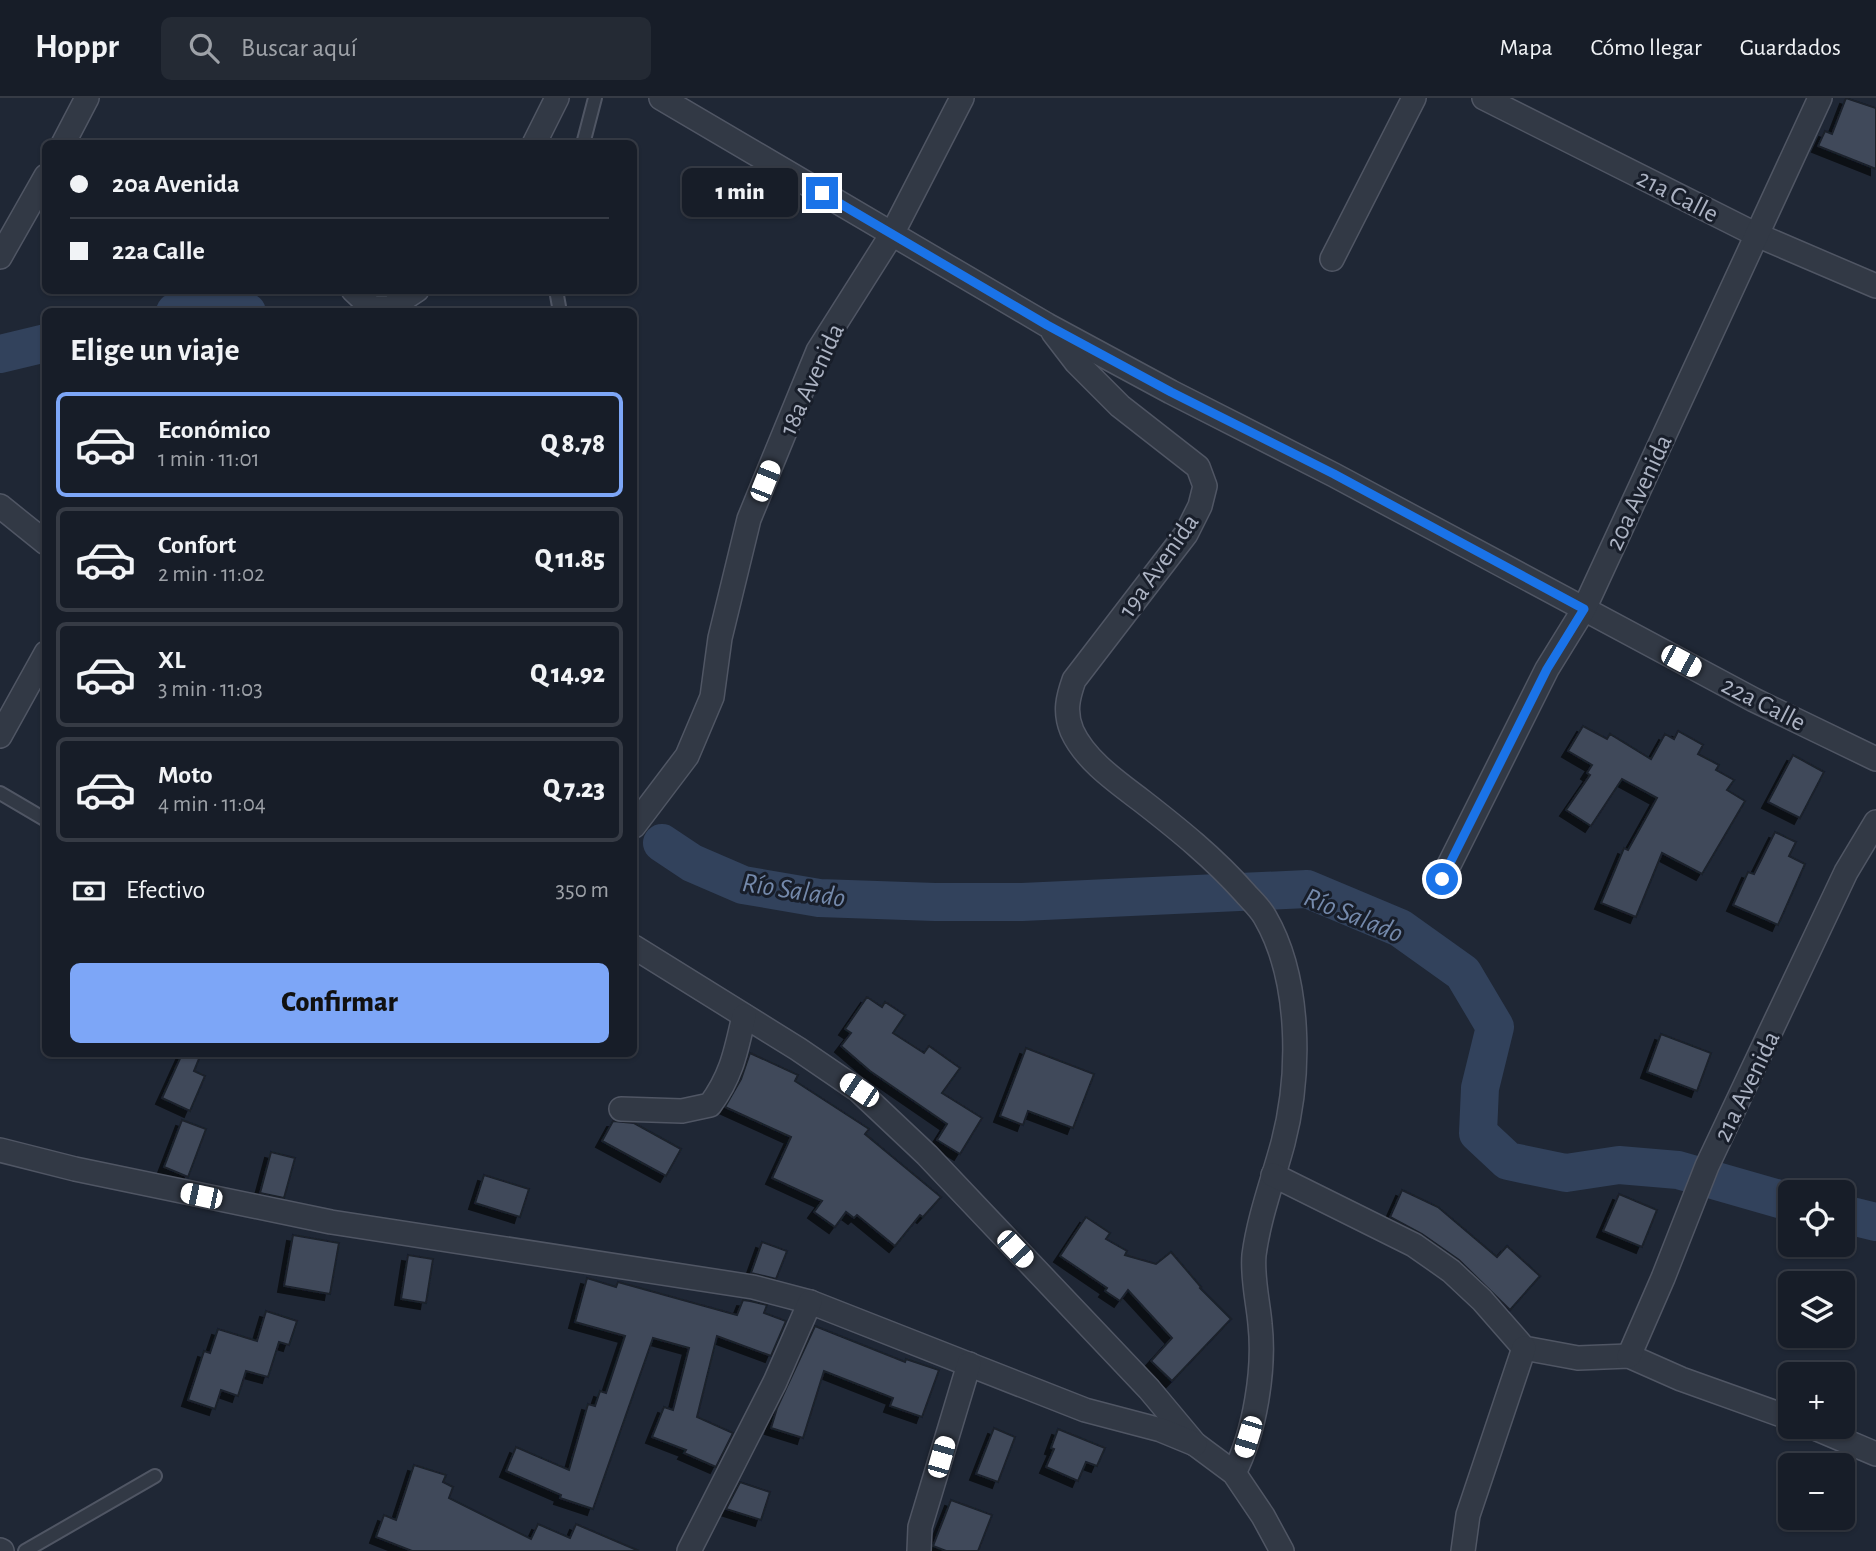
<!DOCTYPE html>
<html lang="es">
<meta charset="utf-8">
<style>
body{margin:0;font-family:"Alegreya Sans",sans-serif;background:#242a34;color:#f1f3f6;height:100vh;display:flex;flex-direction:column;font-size:26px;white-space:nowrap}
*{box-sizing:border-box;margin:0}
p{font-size:23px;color:#9ea2a8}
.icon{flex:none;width:38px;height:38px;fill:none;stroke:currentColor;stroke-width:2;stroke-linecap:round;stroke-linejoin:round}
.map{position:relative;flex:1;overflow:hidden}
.details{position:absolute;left:42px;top:210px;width:595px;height:749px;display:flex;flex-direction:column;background:#171d28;border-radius:10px;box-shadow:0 2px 5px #0004,0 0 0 2px #363b45}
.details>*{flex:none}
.hud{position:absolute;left:42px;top:42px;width:595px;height:154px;border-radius:10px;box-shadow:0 2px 5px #0004,0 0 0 2px #363b45;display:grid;align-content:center;height:154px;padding:0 28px;background:#171d28}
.tools{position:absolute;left:1778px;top:1082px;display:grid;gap:14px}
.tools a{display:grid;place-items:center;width:77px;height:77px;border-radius:10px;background:#171d28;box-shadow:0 2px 5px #0004,0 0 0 2px #363b45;font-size:35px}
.end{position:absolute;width:32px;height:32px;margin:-16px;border:9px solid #1a73e8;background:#fff;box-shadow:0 0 0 4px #fff}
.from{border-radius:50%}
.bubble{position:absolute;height:49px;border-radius:10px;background:#171d28;box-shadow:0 2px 5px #0004,0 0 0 2px #363b45;font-size:23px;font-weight:800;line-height:49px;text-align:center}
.car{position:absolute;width:21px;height:42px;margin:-21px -10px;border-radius:9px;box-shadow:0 0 5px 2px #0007;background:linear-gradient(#fff 24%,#345 0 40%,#fff 0 76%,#345 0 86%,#fff 0)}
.hud b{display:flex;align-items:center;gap:24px;height:66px;font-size:26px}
.hud b+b{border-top:2px solid #363b45}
.hud i{width:18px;height:18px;background:#f1f3f6}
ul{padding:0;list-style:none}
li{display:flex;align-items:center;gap:21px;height:105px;margin:0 14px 10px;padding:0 14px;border:4px solid #363b45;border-radius:10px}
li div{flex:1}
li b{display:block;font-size:26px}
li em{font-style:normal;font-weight:800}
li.active{border-color:#7da6f7}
li>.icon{width:63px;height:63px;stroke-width:1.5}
h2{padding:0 28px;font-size:32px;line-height:84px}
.pay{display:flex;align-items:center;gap:18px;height:77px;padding:0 28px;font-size:26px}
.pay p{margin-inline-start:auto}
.action{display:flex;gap:14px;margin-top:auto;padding:14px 28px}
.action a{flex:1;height:80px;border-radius:10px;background:#7da6f7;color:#111;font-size:28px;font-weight:800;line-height:80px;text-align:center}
header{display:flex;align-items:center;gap:42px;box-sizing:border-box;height:98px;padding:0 35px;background:#171d28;border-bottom:2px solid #363b45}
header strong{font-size:33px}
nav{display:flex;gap:38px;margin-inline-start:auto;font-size:24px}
.search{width:490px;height:63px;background:#242a34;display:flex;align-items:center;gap:18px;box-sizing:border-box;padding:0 24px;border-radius:10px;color:#9ea2a8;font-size:26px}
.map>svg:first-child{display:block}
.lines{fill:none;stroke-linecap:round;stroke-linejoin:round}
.river{stroke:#32425c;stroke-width:38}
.building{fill:#40495a;stroke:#1a202c;stroke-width:2;filter:url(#shadow)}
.lane-casing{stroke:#505664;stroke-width:16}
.street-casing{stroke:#505664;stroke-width:26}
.lane{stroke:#323945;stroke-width:12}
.street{stroke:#323945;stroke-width:23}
.route{stroke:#1a73e8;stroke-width:9}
.labels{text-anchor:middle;stroke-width:6;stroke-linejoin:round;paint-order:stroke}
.street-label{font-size:26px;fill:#acb3c3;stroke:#181e2a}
.water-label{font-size:28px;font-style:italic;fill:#7489ab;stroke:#181e2a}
</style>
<header>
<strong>Hoppr</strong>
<div class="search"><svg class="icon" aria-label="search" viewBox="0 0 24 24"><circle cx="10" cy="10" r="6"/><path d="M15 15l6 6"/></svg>Buscar aquí</div>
<nav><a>Mapa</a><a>Cómo llegar</a><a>Guardados</a></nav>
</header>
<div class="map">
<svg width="1876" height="1453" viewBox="0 0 1876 1453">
<defs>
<filter id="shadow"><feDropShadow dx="-6" dy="6" stdDeviation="0" flood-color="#0009"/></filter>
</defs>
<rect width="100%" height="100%" fill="#1f2735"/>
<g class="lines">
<g class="river">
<path d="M175 214 194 209 242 211 247 214"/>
<path d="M0 256 46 245"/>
<path d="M662 745 692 765 743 787 819 800 935 804H1022L1307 791 1400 830 1463 875 1495 929 1480 990 1478 1035 1508 1063 1566 1075 1619 1067 1678 1072 1790 1104"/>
<path d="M1843 1116 1876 1124"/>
</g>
</g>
<g class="building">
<path d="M1846 0 1876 10V71L1818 48 1825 33 1832 36Z"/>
<path d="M1583 628 1607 641 1610 636 1651 661 1665 636 1674 641 1678 633 1703 647 1698 656 1719 667 1716 672 1734 682 1727 692 1745 703 1702 776 1662 755 1636 819 1601 805 1624 750 1628 752 1657 700 1622 681 1591 728 1566 712 1590 677 1587 675 1592 667 1568 653Z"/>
<path d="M1793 657 1824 674 1800 720 1768 704Z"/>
<path d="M1775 734 1796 744 1789 758 1805 766 1778 827 1733 807 1748 774 1754 776Z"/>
<path d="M867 899 882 909 885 904 905 917 893 935 924 955 929 948 960 970 942 995 982 1020 960 1056 937 1042 947 1026 870 973 841 948 851 935 845 931Z"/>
<path d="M1661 936 1711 955 1697 993 1647 974Z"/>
<path d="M1026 950 1094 976 1073 1030 1028 1013 1023 1027 1000 1018Z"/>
<path d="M750 955 798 977 795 983 869 1031 865 1036 941 1099 923 1119 920 1117 895 1148 857 1117 854 1120 846 1114 835 1129 814 1114 822 1103 772 1080 791 1039 725 1009 741 981Z"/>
<path d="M182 956H201L194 973 205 978 190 1013 162 1000Z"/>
<path d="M182 1022 206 1031 188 1079 164 1069Z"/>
<path d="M613 1023 634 1025 681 1051 666 1078 602 1043Z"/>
<path d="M271 1054 295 1060 284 1100 260 1095Z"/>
<path d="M484 1077 529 1091 520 1119 475 1105Z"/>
<path d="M1402 1092 1438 1109 1497 1159 1507 1148 1540 1178 1510 1212 1459 1162 1422 1136 1390 1119Z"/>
<path d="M1619 1096 1657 1112 1642 1149 1603 1133Z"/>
<path d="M1086 1119 1110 1135 1106 1141 1127 1153 1125 1157 1156 1166 1171 1154 1201 1189 1200 1190 1231 1221 1172 1283 1151 1263 1172 1240 1128 1192 1120 1203 1105 1193 1107 1190 1060 1158Z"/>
<path d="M293 1137 339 1145 330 1196 284 1188Z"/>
<path d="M762 1144 787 1153 776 1181 751 1175Z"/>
<path d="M408 1157 433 1161 426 1205 401 1201Z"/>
<path d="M587 1180 616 1189 618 1184 737 1217 743 1202 750 1203 767 1207 764 1215 786 1223 771 1258 717 1238 697 1319 733 1335 716 1369 684 1355 686 1352 652 1339 664 1309 673 1312 689 1250 653 1240 593 1411 560 1400 561 1397 506 1373 516 1349 569 1372 588 1306 595 1308 600 1293 606 1295 625 1238 575 1224Z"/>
<path d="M266 1213 297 1223 289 1247 279 1244 268 1279 246 1273 238 1298 221 1292 215 1311 188 1302 204 1253 210 1255 218 1231 257 1243Z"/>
<path d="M815 1228 905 1264 906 1261 939 1272 922 1319 890 1308 893 1300 824 1273 803 1340 771 1330 777 1310Z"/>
<path d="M994 1330 1015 1339 998 1384 976 1376Z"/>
<path d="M1058 1331 1105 1350 1097 1368 1086 1364 1078 1383 1046 1369 1054 1351 1051 1350Z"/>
<path d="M414 1367 446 1377 443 1384 453 1389 449 1400 531 1441 538 1426 570 1440 576 1426 639 1453H412L376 1439 384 1417 396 1422Z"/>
<path d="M740 1384 770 1394 761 1422 726 1411Z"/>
<path d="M951 1402 992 1417 978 1453H946L933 1448Z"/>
</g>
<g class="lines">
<g class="lane-casing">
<g id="lane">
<path d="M583 46 595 0"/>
<path d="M556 192 560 214"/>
<path d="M0 695 46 722"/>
<path d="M25 1453 155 1378"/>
</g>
</g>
<g class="street-casing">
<g id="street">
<path d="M661 0 1047 227 1171 294 1334 377 1754 602 1876 661"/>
<path d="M1484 0 1757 137 1876 188"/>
<path d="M63 46 87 0"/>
<path d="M534 46 557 0"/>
<path d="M0 159 46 78"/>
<path d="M1332 161 1414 0"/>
<path d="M353 192 372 210H390L417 192"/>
<path d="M1053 234 1076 264 1120 308 1198 369 1205 388 1200 408 1186 436 1074 582C1068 599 1064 614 1072 633 1085 662 1117 684 1142 703 1178 731 1214 760 1245 795 1251 802 1260 810 1265 819 1301 881 1301 976 1283 1045 1273 1082 1259 1119 1254 1157 1252 1180 1258 1203 1260 1226 1265 1271 1255 1334 1234 1375"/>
<path d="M0 408 46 445"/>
<path d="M0 638 46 555"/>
<path d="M634 728 687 658 712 599 720 540 749 421 818 253 892 136 962 0"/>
<path d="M1442 781 1547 571 1584 511 1820 0"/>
<path d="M634 849 798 951 858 992 927 1057 1149 1291 1195 1346 1234 1375 1263 1418 1282 1453"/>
<path d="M621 1011 682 1013 710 1007C732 977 736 953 744 918"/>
<path d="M0 1052 75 1071 331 1124 753 1189 810 1204 1085 1312 1161 1332 1195 1346"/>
<path d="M1273 1077 1414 1147 1451 1173 1482 1202 1524 1250 1578 1260 1629 1258 1681 1281 1790 1320"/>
<path d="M1629 1258 1663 1180 1707 1068 1846 774 1876 724"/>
<path d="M1810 1328 1876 1356"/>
<path d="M0 1452 2 1453"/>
<path d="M689 1453 775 1284 810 1204"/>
<path d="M919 1453 920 1429 969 1266"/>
<path d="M1463 1453 1468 1417 1524 1250"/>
</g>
</g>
<use href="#lane" class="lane"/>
<use href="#street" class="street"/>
</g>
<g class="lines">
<path class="route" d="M822 95 1047 227 1171 294 1334 376 1584 511 1547 571 1442 781"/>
</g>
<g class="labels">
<g class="street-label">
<text transform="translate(1678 97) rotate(27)" y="9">21a Calle</text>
<text transform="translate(811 281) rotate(-65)" y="9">18a Avenida</text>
<text transform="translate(1638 394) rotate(-65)" y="9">20a Avenida</text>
<text transform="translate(1158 467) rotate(-55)" y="9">19a Avenida</text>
<text transform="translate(1764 605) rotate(27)" y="9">22a Calle</text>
<text transform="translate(1746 988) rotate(-64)" y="9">21a Avenida</text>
</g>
<g class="water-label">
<text transform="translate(794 791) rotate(9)" y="10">Río Salado</text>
<text transform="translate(1354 816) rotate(22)" y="10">Río Salado</text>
</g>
</g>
</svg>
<div class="tools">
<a><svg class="icon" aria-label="locate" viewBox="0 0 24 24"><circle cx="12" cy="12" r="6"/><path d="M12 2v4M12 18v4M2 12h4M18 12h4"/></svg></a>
<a><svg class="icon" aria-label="layers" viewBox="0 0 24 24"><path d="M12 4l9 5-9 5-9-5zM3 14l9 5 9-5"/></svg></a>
<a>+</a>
<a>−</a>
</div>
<i class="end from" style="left:1442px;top:781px"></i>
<i class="end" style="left:822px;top:95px"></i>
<div class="bubble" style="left:682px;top:70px;width:116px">1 min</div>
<i class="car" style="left:765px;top:383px;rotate:22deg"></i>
<i class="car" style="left:1681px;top:563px;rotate:118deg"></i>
<i class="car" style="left:859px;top:992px;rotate:304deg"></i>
<i class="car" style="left:201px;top:1098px;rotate:282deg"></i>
<i class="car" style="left:1015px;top:1151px;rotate:137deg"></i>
<i class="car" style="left:1248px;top:1339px;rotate:197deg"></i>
<i class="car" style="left:941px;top:1359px;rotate:16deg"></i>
<div class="hud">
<b><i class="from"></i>20a Avenida</b>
<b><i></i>22a Calle</b>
</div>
<section class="details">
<h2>Elige un viaje</h2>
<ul>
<li class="active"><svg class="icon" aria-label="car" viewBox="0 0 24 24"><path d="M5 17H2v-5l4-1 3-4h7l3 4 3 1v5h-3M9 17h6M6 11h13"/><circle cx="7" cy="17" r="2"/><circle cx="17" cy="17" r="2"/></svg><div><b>Económico</b><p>1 min · 11:01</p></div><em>Q 8.78</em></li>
<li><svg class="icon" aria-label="car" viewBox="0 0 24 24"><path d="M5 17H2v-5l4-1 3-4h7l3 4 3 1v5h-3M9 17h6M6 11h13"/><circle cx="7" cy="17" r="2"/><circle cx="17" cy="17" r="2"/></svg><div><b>Confort</b><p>2 min · 11:02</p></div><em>Q 11.85</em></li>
<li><svg class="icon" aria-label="car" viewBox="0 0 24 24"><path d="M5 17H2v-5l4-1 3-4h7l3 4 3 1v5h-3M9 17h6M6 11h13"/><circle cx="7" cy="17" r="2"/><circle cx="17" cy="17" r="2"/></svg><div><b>XL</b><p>3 min · 11:03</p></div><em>Q 14.92</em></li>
<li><svg class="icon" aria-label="car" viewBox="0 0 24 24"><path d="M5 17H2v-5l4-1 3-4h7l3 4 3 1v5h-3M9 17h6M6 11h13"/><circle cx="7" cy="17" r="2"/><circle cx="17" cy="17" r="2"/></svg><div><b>Moto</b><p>4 min · 11:04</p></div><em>Q 7.23</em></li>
</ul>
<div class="pay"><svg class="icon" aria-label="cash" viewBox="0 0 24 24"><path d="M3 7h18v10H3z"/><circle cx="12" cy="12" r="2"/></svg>Efectivo<p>350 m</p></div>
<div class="action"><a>Confirmar</a></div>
</section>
</div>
